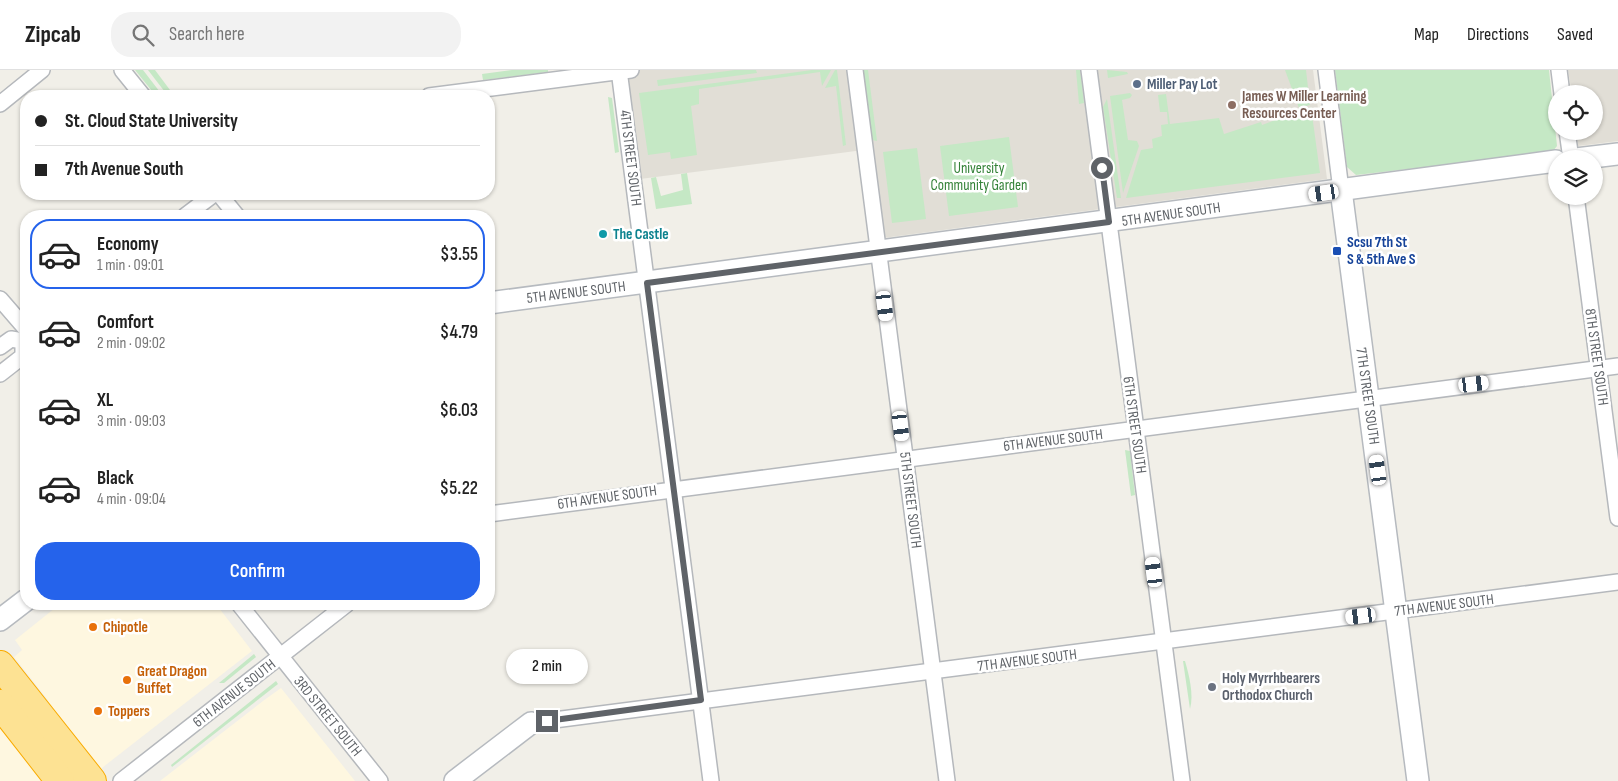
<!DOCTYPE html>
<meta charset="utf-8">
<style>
body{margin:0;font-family:"Sofia Sans Condensed",sans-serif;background:#f2f2f2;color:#222;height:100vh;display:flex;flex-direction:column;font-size:19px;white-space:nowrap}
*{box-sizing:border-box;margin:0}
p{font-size:16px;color:#767676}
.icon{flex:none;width:28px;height:28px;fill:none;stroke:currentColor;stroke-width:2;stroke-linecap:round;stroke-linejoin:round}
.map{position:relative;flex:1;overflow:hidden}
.sheet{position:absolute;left:20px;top:140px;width:475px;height:400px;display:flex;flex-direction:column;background:#fff;border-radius:20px;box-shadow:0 1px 4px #0004}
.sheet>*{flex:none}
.banner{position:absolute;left:20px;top:20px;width:475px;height:110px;border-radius:20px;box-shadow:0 1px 4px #0004;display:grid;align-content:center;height:110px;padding:0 15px;background:#fff}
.buttons{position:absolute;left:1548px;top:15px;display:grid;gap:10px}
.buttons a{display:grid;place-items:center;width:55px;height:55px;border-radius:50%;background:#fff;box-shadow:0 1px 4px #0004;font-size:25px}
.end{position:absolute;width:22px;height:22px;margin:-11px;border:6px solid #5f6368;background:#fff;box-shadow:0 0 0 2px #fff}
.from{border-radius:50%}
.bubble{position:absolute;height:35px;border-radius:18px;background:#fff;box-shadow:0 1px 4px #0004;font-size:16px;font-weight:600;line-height:35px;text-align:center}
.car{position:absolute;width:15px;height:30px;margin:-15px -8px;border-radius:6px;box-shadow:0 0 4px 1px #0007;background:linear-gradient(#fff 24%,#345 0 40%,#fff 0 76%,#345 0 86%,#fff 0)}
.banner b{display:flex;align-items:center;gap:18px;height:48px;font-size:19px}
.banner b+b{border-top:1px solid #e0e0e0}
.banner i{width:12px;height:12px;background:#222}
ul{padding:9px 0 0;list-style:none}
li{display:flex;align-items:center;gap:15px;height:70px;margin:0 10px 8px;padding:0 5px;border:2px solid transparent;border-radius:20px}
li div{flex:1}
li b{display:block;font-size:19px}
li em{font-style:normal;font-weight:600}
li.active{border-color:#2563eb}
li>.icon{width:45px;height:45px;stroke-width:1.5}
.primary-button{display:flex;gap:10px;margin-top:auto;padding:10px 15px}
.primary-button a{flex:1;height:58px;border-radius:20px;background:#2563eb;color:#fff;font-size:20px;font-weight:600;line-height:58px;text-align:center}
header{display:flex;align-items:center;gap:30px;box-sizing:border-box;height:70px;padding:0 25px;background:#fff;border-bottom:1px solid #e0e0e0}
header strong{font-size:24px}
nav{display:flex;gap:28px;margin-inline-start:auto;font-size:18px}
.search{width:350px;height:45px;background:#f2f2f2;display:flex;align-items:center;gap:12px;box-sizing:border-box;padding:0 18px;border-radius:20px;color:#767676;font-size:19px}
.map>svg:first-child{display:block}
.commercial{fill:#fef7e0}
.education{fill:#e1ded6}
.green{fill:#c5e8c5}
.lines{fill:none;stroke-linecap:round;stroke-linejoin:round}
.street-casing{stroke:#b5b8bc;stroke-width:18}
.secondary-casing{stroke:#b6babf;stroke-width:24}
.highway-casing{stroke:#f9ab00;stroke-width:30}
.street{stroke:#fff;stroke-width:15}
.secondary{stroke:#fff;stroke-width:21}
.highway{stroke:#fde293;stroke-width:28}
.route{stroke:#5f6368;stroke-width:6}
.service-dot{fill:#5c6f8a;stroke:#fff;stroke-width:2}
.education-dot{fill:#8d6e63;stroke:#fff;stroke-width:2}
.culture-dot{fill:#0f9aa8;stroke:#fff;stroke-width:2}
.transit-dot{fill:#1a4fb4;stroke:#fff;stroke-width:2}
.food-dot{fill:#e8710a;stroke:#fff;stroke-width:2}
.worship-dot{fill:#6b7280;stroke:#fff;stroke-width:2}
.labels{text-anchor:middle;stroke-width:5;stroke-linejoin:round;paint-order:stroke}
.service-label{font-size:15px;font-weight:bold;fill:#4e5e75;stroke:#fff;text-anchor:start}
.education-label{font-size:15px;font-weight:bold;fill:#785e54;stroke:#fff;text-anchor:start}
.street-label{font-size:15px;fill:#5f6368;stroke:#fff}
.park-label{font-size:15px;fill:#348238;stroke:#fff}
.culture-label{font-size:15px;font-weight:bold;fill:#0d838f;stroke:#fff;text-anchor:start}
.transit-label{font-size:15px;font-weight:bold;fill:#164399;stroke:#fff;text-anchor:start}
.food-label{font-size:15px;font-weight:bold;fill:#c56008;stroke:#fff;text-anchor:start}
.worship-label{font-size:15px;font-weight:bold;fill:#5b616d;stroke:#fff;text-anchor:start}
</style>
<header>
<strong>Zipcab</strong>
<div class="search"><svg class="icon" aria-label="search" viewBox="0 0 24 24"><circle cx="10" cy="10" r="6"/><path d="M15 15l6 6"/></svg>Search here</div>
<nav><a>Map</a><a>Directions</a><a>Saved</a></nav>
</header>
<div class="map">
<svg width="1618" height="711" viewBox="0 0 1618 711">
<rect width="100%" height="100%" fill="#f1efe8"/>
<g class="commercial">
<path d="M60 534H216L252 581 107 694 101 699 96 698 54 645 47 629 14 587 22 580 15 570Z"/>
<path d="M281 618 355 711H160L263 631Z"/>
<path d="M0 653 46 711H0Z"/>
</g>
<g class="education">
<path d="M626 0H1313L1327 109 883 168 871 79 640 109Z"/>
<path d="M1568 0H1618V71L1578 76 1576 61H1594V24H1572Z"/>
</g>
<g class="green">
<path d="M135 0H143L163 26H156Z"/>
<path d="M148 0H155L170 20 171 24 168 26Z"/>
<path d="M512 0H548V2L483 10 482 4Z"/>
<path d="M735 0H756L757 3 658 16 657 10Z"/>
<path d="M812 0H831L822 16 820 2 699 19V34L691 36 697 85 671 89 670 82 648 85 639 23Z"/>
<path d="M835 0H837L846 75 843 76 836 16 825 18Z"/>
<path d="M863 0H868L877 71 872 70Z"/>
<path d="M1076 0H1080L1084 33 1079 34Z"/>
<path d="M1107 0 1127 2 1128 4 1108 8Z"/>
<path d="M1285 0H1306L1310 35 1299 38Z"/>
<path d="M1335 0H1549L1557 76 1553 81 1531 85 1356 105 1347 97Z"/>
<path d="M1130 23 1132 25 1130 28 1122 30 1128 70 1137 71 1139 76 1123 123 1110 26Z"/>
<path d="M1166 24 1170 54 1219 48 1224 64 1261 52 1262 55 1311 37 1320 103 1126 128 1141 80 1153 78 1152 69 1162 66 1161 55 1168 54 1167 42H1160L1158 25Z"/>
<path d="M608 27 612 28 619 82 615 83Z"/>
<path d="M1107 29 1121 128H1117L1103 37Z"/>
<path d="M1009 67 1018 137 949 146 940 76Z"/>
<path d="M917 78 926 149 892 153 883 82Z"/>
<path d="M687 103 692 134 656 139 651 108 656 107 661 126 683 120 681 104Z"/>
<path d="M1125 380 1130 381 1135 425 1131 426Z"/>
<path d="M254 584 256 587 224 613H219Z"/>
<path d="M1183 591H1185C1189 605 1194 624 1190 639Z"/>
<path d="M276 611 278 614 172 697 171 695Z"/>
</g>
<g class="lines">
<g class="street-casing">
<g id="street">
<path d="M122 0 143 26"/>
<path d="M619 0 711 711"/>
<path d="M855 0 947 711"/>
<path d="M1089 0 1182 711"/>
<path d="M1326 0 1341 120"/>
<path d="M1559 0 1562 24"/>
<path d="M429 26 631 0"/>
<path d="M0 34 42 0"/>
<path d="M1567 61 1571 89"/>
<path d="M219 124 237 146"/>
<path d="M1576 126 1618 448"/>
<path d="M185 146 214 124"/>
<path d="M0 229 26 259"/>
<path d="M0 277 11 269 23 271V286L0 304"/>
<path d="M489 444 1618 296"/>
<path d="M239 534 380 711"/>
<path d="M531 653 1618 512"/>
<path d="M121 711 347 534"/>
</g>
</g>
<g class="secondary-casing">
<g id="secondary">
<path d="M1576 89 1618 84"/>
<path d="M1341 120 1418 711"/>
<path d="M489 233 1556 91"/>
<path d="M0 550 26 530"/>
<path d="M455 711 531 653"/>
</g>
</g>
<g class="highway-casing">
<g id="highway">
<path d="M0 595 92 711"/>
<path d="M0 634 60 711"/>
</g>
</g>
<use href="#street" class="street"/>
<use href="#secondary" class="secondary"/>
<use href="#highway" class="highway"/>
</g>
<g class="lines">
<path class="route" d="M547 651 701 630 647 213 1109 152 1102 98"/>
</g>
<circle class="service-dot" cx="1137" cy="14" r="5"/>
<circle class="education-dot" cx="1232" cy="35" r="5"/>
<circle class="culture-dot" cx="603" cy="164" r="5"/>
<rect class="transit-dot" x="1332" y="176" width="10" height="10" rx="2.5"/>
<g class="food-dot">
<circle cx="93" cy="557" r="5"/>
<circle cx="127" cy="610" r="5"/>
<circle cx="98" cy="641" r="5"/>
</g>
<circle class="worship-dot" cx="1212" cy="617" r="5"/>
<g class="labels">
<g class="service-label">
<text x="1147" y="19">Miller Pay Lot</text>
</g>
<g class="education-label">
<text x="1242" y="31">James W Miller Learning<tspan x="1242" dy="17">Resources Center</tspan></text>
</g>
<g class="street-label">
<text transform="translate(631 88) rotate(83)" y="5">4TH STREET SOUTH</text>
<text transform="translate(1171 144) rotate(-8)" y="5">5TH AVENUE SOUTH</text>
<text transform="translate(576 222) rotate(-7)" y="5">5TH AVENUE SOUTH</text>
<text transform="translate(1597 287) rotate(82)" y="5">8TH STREET SOUTH</text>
<text transform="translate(1368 326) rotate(82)" y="5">7TH STREET SOUTH</text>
<text transform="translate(1135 355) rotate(82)" y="5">6TH STREET SOUTH</text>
<text transform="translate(1053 370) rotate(-7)" y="5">6TH AVENUE SOUTH</text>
<text transform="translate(607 427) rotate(-8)" y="5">6TH AVENUE SOUTH</text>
<text transform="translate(911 430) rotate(83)" y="5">5TH STREET SOUTH</text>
<text transform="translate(1444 535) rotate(-7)" y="5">7TH AVENUE SOUTH</text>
<text transform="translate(1027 590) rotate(-7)" y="5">7TH AVENUE SOUTH</text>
<text transform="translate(234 623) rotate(-38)" y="5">6TH AVENUE SOUTH</text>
<text transform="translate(328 646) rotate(51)" y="5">3RD STREET SOUTH</text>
</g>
<g class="park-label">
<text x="979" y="103">University<tspan x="979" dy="17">Community Garden</tspan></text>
</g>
<g class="culture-label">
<text x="613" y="169">The Castle</text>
</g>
<g class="transit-label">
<text x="1347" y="177">Scsu 7th St<tspan x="1347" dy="17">S &amp; 5th Ave S</tspan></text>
</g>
<g class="food-label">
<text x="103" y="562">Chipotle</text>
<text x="137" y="606">Great Dragon<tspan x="137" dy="17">Buffet</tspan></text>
<text x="108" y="646">Toppers</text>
</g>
<g class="worship-label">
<text x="1222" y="613">Holy Myrrhbearers<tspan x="1222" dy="17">Orthodox Church</tspan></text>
</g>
</g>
</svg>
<div class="buttons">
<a><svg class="icon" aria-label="locate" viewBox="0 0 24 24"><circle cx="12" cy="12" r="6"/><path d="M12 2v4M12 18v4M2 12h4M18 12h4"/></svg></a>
<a><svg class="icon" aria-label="layers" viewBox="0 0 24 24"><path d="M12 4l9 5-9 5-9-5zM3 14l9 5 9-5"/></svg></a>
</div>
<i class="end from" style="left:1102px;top:98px"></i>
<i class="end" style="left:547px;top:651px"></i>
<div class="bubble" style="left:506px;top:579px;width:82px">2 min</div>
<i class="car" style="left:1324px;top:123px;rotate:262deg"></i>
<i class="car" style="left:885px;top:236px;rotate:173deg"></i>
<i class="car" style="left:1474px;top:314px;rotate:83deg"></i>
<i class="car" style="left:901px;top:356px;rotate:173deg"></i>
<i class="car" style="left:1378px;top:400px;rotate:352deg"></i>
<i class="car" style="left:1154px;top:502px;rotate:353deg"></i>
<i class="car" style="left:1361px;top:546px;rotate:263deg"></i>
<div class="banner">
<b><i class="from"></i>St. Cloud State University</b>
<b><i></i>7th Avenue South</b>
</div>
<section class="sheet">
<ul>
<li class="active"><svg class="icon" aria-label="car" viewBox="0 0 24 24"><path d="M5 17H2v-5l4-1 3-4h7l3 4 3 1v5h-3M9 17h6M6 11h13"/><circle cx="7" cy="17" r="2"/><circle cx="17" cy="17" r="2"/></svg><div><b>Economy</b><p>1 min · 09:01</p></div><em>$3.55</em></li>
<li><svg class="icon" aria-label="car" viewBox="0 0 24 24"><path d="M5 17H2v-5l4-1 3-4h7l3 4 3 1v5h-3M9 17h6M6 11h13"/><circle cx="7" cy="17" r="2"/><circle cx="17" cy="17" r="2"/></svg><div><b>Comfort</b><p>2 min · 09:02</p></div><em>$4.79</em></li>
<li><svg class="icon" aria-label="car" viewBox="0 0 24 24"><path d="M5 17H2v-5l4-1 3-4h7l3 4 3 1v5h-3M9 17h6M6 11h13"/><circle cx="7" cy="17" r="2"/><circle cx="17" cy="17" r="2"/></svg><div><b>XL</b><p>3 min · 09:03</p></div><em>$6.03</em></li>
<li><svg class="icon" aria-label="car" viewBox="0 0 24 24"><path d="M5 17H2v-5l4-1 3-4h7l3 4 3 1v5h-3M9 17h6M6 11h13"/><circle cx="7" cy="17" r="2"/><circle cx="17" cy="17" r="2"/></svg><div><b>Black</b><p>4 min · 09:04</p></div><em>$5.22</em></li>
</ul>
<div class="primary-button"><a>Confirm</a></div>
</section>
</div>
